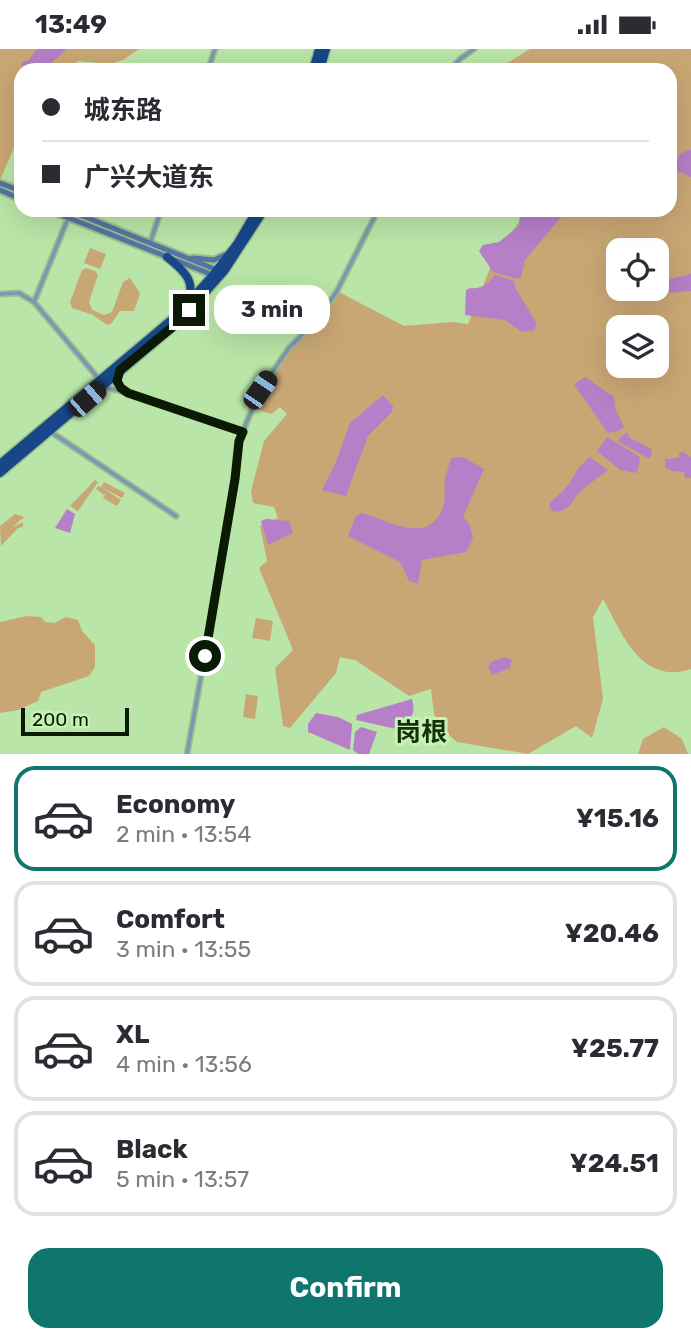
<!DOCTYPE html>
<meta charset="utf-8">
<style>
body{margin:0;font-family:Rubik,"Noto Sans SC",sans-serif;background:#f2f2f3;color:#2b2b33;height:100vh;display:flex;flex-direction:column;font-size:26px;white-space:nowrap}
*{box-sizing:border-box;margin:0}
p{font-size:23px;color:#7c7c81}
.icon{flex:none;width:38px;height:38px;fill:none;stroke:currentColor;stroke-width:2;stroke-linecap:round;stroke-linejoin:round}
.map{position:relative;height:705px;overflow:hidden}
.panel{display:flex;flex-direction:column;background:#fff;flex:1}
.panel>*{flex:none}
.guide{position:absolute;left:14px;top:14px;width:663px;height:154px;border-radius:21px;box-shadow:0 7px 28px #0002;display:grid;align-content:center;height:154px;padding:0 28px;background:#fff}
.buttons{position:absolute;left:606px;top:189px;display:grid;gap:14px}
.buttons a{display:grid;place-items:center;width:63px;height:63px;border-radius:14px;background:#fff;box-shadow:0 7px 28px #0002;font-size:35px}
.scale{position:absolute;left:21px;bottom:18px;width:108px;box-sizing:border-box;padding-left:7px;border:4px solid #0a1a04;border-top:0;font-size:19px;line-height:24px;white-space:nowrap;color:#0a1a04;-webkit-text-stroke:5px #c6f3b5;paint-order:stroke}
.end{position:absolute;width:32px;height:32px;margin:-16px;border:9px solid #0a1a04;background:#fff;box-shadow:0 0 0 4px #fff}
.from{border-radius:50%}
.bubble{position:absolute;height:49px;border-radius:21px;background:#fff;box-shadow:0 7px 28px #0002;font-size:23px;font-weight:700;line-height:49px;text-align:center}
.car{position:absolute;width:21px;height:42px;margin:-21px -10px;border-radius:9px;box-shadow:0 0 5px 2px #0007;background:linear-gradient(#222 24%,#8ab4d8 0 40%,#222 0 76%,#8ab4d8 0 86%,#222 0)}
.guide b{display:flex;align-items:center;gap:24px;height:66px;font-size:26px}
.guide b+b{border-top:2px solid #e1e1e2}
.guide i{width:18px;height:18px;background:#2b2b33}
ul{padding:12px 0 0;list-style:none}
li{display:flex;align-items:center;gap:21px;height:105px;margin:0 14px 10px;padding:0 14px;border:4px solid #e1e1e2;border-radius:21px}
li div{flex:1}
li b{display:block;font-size:26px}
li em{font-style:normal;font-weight:700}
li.selected{border-color:#0f766e}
li>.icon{width:63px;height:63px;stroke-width:1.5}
.cta{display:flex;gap:14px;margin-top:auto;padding:14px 28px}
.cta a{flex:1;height:80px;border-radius:21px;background:#0f766e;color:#fff;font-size:28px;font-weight:700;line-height:80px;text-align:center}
.status{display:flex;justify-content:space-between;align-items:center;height:49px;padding:0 35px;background:#fff;direction:ltr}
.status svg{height:19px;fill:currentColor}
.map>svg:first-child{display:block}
.green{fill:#c9a774;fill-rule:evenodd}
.water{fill:#b67fc8}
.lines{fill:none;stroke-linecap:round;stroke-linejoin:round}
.street-casing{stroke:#9ac08a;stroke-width:7}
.secondary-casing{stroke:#9ac08a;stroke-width:9}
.highway-casing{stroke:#9ac08a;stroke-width:11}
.street{stroke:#7f95b5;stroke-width:3.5}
.secondary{stroke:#5474a3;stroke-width:5}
.highway{stroke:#174788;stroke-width:8}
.route{stroke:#0a1a04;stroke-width:9}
.labels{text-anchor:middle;stroke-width:6;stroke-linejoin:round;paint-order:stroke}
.quarter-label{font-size:26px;font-weight:bold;fill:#153107;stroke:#c6f3b5}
</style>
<div class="status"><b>13:49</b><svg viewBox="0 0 49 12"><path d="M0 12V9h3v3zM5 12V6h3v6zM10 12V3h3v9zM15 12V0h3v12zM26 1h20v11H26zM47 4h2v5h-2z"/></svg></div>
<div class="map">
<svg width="691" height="705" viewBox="0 0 691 705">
<rect width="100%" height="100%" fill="#b9e5a8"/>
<g class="green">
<path d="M0 0H139L123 11 110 15 78 12 67 21H21V83L0 131Z"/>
<path d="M530 0H691V620C641 637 622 584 603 550L593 568 603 650 592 689 576 677 528 705 457 693 439 677 434 665 431 640 409 647 355 611 340 608 336 624 290 679 283 677 275 619 293 601 259 519 267 512 260 477 278 469 274 458 253 454 251 442 264 392 287 365 280 358 271 365 253 359 260 341 289 299 319 269 337 242 404 277 453 273 468 275 496 204 528 161H670V21H496ZM618 201H656V240H618ZM618 278H656V317H618Z"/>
<path d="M90 199 106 205 100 220 84 214Z"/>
<path d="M86 219 95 222 98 226 89 253 92 261 104 266 112 263 123 233 130 229 140 244 134 262H120L111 275 107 276 93 266 72 259 70 253 82 221Z"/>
<path d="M95 431 98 433 78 462 70 457Z"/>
<path d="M104 433 125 444 122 449 103 439 121 451 117 457 103 449 107 443 104 446 96 440 98 437 101 438Z"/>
<path d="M15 465 24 468 13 478 23 473V478L18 479 1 497 0 477Z"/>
<path d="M27 567 41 568 45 573 55 574 66 568 78 571 82 582 95 596V618L89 627 41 643 38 652 18 661 0 664V573Z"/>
<path d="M256 569 273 572 270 592 252 589Z"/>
<path d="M246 645 258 647 255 670 243 668Z"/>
<path d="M664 678 682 690 688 705H638L643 690Z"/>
</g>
<g class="water">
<path d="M37 0H67C49 15 46 25 21 16L23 12H28Z"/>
<path d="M688 101H691V128L673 120 680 105Z"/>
<path d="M520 161 566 162 525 211 521 228 518 230 493 223 479 202 483 196 499 193 519 177Z"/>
<path d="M691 225V242L669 244 668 235 670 230Z"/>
<path d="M495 226 514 232 516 240 537 275 534 281 522 283 505 271 465 266 466 241 470 239C481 241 489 234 495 226Z"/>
<path d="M585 328 614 348 615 359 624 378 618 382 608 384 575 337 574 335Z"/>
<path d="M383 346 393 357 392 363 368 387 346 447 322 441 336 413 350 374Z"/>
<path d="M627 383 630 389 652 400 650 410 617 392Z"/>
<path d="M607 388 640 408 637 424 620 421 597 402Z"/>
<path d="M682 402 691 408V429H685L684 423 672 422 665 418V410L679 409V405Z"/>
<path d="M463 408 484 420 463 468 470 476 473 490 466 503 422 511 418 535 409 532 400 513 348 487 356 467 362 464C388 471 429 498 443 458 446 450 444 440 445 431 446 424 449 416 451 409Z"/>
<path d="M590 408 608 421C596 431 577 441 571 456L559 463 552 462 549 456C553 449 560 446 565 440 576 426 575 420 590 408Z"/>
<path d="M67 460 75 465 70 484 55 479Z"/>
<path d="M266 470 289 472 293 484 268 496 261 472Z"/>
<path d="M505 608 512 611 510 619 492 626 488 618 491 613Z"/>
<path d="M412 650C416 665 411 670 401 681L356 671 357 666Z"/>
<path d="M316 664 338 668 352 675 350 701 308 683V675Z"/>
<path d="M361 678 377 683 369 705H358L353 701 355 683Z"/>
</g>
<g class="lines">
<g class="street-casing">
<g id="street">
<path d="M208 21 215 0"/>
<path d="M450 21 460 10 474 0"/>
<path d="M150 194 161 161"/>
<path d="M0 245 19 244 34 253 99 330"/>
<path d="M34 253 71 162"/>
<path d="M117 327V335L123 341"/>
<path d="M105 338 128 344 243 383"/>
<path d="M51 383 176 467"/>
<path d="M187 705 228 477 239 392 260 341 289 299 319 269 337 242 378 161"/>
</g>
</g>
<g class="secondary-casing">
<g id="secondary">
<path d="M0 134 21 142"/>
<path d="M0 141 21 150"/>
<path d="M49 161 213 226"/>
<path d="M68 161 217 221"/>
<path d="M193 209 214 211 227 205"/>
</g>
</g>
<g class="highway-casing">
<g id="highway">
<path d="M313 21 319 0"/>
<path d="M320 21 326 0"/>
<path d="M167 208C181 219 197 232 188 251"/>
<path d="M0 415 177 266 213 226 237 195 257 161"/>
<path d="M0 424 181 271 225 221 264 161"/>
</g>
</g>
<use href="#street" class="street"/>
<use href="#secondary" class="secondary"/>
<use href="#highway" class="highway"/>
</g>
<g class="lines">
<path class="route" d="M189 261 181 271 120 321 117 332 121 339 128 344 243 383 239 392 235 430 205 607"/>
</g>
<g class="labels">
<g class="quarter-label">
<text x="421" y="692">岗根</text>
</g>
</g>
</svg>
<div class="buttons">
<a><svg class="icon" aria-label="locate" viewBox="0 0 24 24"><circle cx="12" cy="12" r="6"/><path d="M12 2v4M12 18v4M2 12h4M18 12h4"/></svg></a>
<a><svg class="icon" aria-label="layers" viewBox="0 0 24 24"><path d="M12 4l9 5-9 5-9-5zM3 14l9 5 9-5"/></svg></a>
</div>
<div class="scale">200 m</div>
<i class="end from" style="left:205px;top:607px"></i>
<i class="end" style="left:189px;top:261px"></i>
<div class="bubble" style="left:214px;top:236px;width:116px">3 min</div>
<i class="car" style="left:260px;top:341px;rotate:34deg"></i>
<i class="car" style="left:87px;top:350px;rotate:49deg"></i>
<div class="guide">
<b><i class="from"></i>城东路</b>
<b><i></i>广兴大道东</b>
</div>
</div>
<section class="panel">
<ul>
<li class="selected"><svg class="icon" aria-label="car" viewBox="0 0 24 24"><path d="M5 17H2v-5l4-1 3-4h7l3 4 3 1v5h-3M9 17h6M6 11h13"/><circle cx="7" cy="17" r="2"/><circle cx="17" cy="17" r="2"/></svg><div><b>Economy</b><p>2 min · 13:54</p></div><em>¥15.16</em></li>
<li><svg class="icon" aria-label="car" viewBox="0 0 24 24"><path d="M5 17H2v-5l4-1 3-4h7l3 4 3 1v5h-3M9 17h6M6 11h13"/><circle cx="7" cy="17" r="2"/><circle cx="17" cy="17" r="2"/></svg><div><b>Comfort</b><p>3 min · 13:55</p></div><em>¥20.46</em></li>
<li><svg class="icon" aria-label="car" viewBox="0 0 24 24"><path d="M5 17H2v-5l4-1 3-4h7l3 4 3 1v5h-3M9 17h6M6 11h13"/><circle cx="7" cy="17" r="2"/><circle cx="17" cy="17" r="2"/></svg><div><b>XL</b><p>4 min · 13:56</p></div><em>¥25.77</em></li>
<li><svg class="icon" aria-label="car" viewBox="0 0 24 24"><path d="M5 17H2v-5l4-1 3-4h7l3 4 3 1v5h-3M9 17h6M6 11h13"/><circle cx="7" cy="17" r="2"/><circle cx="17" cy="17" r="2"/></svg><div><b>Black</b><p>5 min · 13:57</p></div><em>¥24.51</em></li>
</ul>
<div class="cta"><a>Confirm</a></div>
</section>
